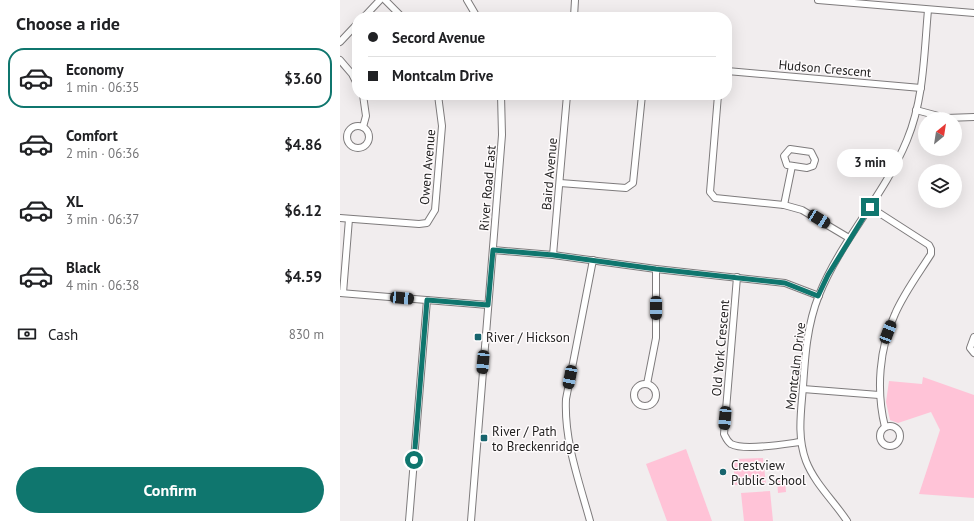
<!DOCTYPE html>
<meta charset="utf-8">
<style>
body{margin:0;font-family:"PT Sans",sans-serif;background:#f2f2f2;color:#202124;height:100vh;display:flex;flex-direction:column;font-size:15px;white-space:nowrap}
*{box-sizing:border-box;margin:0}
p{font-size:13px;color:#757577}
.icon{flex:none;width:22px;height:22px;fill:none;stroke:currentColor;stroke-width:2;stroke-linecap:round;stroke-linejoin:round}
.map{position:relative;flex:1;overflow:hidden}
.details{display:flex;flex-direction:column;background:#fff;width:340px}
.details>*{flex:none}
.guide{position:absolute;left:12px;top:12px;width:380px;height:88px;border-radius:16px;box-shadow:0 4px 16px #0002;display:grid;align-content:center;height:88px;padding:0 16px;background:#fff}
.needle{width:26px;rotate:30deg}
.buttons{position:absolute;left:578px;top:112px;display:grid;gap:8px}
.buttons a{display:grid;place-items:center;width:44px;height:44px;border-radius:50%;background:#fff;box-shadow:0 4px 16px #0002;font-size:20px}
.end{position:absolute;width:18px;height:18px;margin:-9px;border:5px solid #0f766e;background:#fff;box-shadow:0 0 0 2px #fff}
.from{border-radius:50%}
.bubble{position:absolute;height:28px;border-radius:14px;background:#fff;box-shadow:0 4px 16px #0002;font-size:13px;font-weight:700;line-height:28px;text-align:center}
.car{position:absolute;width:12px;height:24px;margin:-12px -6px;border-radius:5px;box-shadow:0 0 3px 1px #0007;background:linear-gradient(#222 24%,#8ab4d8 0 40%,#222 0 76%,#8ab4d8 0 86%,#222 0)}
.guide b{display:flex;align-items:center;gap:14px;height:38px;font-size:15px}
.guide b+b{border-top:1px solid #e0e0e0}
.guide i{width:10px;height:10px;background:#202124}
ul{padding:0;list-style:none}
li{display:flex;align-items:center;gap:12px;height:60px;margin:0 8px 6px;padding:0 8px;border:2px solid transparent;border-radius:16px}
li div{flex:1}
li b{display:block;font-size:15px}
li em{font-style:normal;font-weight:700}
li.current{border-color:#0f766e}
li>.icon{width:36px;height:36px;stroke-width:1.5}
h2{padding:0 16px;font-size:18px;line-height:48px}
.pay{display:flex;align-items:center;gap:10px;height:44px;padding:0 16px;font-size:15px}
.pay p{margin-inline-start:auto}
.action{display:flex;gap:8px;margin-top:auto;padding:8px 16px}
.action a{flex:1;height:46px;border-radius:24px;background:#0f766e;color:#fff;font-size:16px;font-weight:700;line-height:46px;text-align:center}
main{display:flex;flex:1;min-height:0}
.map>svg:first-child{display:block}
.green{fill:#ffc3d7}
.lines{fill:none;stroke-linecap:round;stroke-linejoin:round}
.minor-casing{stroke:#7e7b7c;stroke-width:8}
.minor{stroke:#fff;stroke-width:6}
.route{stroke:#0f766e;stroke-width:5}
.poi-dot{fill:#17646d;stroke:#fefbfc;stroke-width:1.5}
.labels{text-anchor:middle;stroke-width:3;stroke-linejoin:round;paint-order:stroke}
.street-label{font-size:13px;fill:#201f1f;stroke:#fefbfc}
.poi-label{font-size:13px;fill:#201f1f;stroke:#fefbfc;text-anchor:start}
</style>
<main>
<section class="details">
<h2>Choose a ride</h2>
<ul>
<li class="current"><svg class="icon" aria-label="car" viewBox="0 0 24 24"><path d="M5 17H2v-5l4-1 3-4h7l3 4 3 1v5h-3M9 17h6M6 11h13"/><circle cx="7" cy="17" r="2"/><circle cx="17" cy="17" r="2"/></svg><div><b>Economy</b><p>1 min · 06:35</p></div><em>$3.60</em></li>
<li><svg class="icon" aria-label="car" viewBox="0 0 24 24"><path d="M5 17H2v-5l4-1 3-4h7l3 4 3 1v5h-3M9 17h6M6 11h13"/><circle cx="7" cy="17" r="2"/><circle cx="17" cy="17" r="2"/></svg><div><b>Comfort</b><p>2 min · 06:36</p></div><em>$4.86</em></li>
<li><svg class="icon" aria-label="car" viewBox="0 0 24 24"><path d="M5 17H2v-5l4-1 3-4h7l3 4 3 1v5h-3M9 17h6M6 11h13"/><circle cx="7" cy="17" r="2"/><circle cx="17" cy="17" r="2"/></svg><div><b>XL</b><p>3 min · 06:37</p></div><em>$6.12</em></li>
<li><svg class="icon" aria-label="car" viewBox="0 0 24 24"><path d="M5 17H2v-5l4-1 3-4h7l3 4 3 1v5h-3M9 17h6M6 11h13"/><circle cx="7" cy="17" r="2"/><circle cx="17" cy="17" r="2"/></svg><div><b>Black</b><p>4 min · 06:38</p></div><em>$4.59</em></li>
</ul>
<div class="pay"><svg class="icon" aria-label="cash" viewBox="0 0 24 24"><path d="M3 7h18v10H3z"/><circle cx="12" cy="12" r="2"/></svg>Cash<p>830 m</p></div>
<div class="action"><a>Confirm</a></div>
</section>
<div class="map">
<svg width="634" height="521" viewBox="0 0 634 521">
<rect width="100%" height="100%" fill="#f1edee"/>
<g class="green">
<path d="M583 377 634 395V498L579 494 600 430 591 412 558 423 550 420 546 402 549 381 582 384Z"/>
<path d="M346 449 372 521H327L306 464Z"/>
<path d="M423 458 426 484 394 485V459Z"/>
<path d="M445 479 446 492 438 493 437 480Z"/>
<path d="M430 491 433 521H404L401 493Z"/>
</g>
<g class="lines">
<g class="minor-casing">
<g id="minor">
<path d="M45 0 62 17"/>
<path d="M127 0 137 17"/>
<path d="M478 0 634 13"/>
<path d="M24 17 40 0"/>
<path d="M234 17 235 0"/>
<path d="M0 42 17 24"/>
<path d="M0 60 12 74 17 84"/>
<path d="M387 71 581 88"/>
<path d="M23 95 26 116 23 127"/>
<path d="M378 95 370 192 375 198 444 205 462 210 509 238"/>
<path d="M576 110 606 118 634 117"/>
<circle cx="18" cy="137" r="11"/>
<path d="M450 149 471 152 475 160 473 166 467 168 447 165 444 156Z"/>
<path d="M220 183 286 188 293 183 302 95"/>
<path d="M444 205 452 166"/>
<path d="M530 207 589 245 591 249V254C579 273 564 293 555 314 539 348 536 391 545 427"/>
<path d="M0 218 79 224 87 223 95 210 102 126 98 95"/>
<path d="M153 250 213 255 316 269 445 283 479 296"/>
<path d="M213 255 227 95"/>
<path d="M397 277 384 434C386 438 387 441 391 444 404 451 445 444 460 442"/>
<path d="M0 293 148 305"/>
<path d="M3 293 9 219"/>
<path d="M634 337 630 348 634 353"/>
<path d="M307 384 316 338V269"/>
<circle cx="305" cy="395" r="11"/>
<path d="M463 389 539 395"/>
<circle cx="550" cy="436" r="10"/>
<path d="M69 521 87 300"/>
<path d="M131 521 162 135 161 95"/>
<path d="M250 521C239 481 224 441 226 399L253 260"/>
<path d="M507 521C494 501 475 484 466 461 457 437 461 412 463 387 465 356 467 325 479 295 501 240 544 196 567 140 584 99 584 54 588 10"/>
</g>
</g>
<use href="#minor" class="minor"/>
</g>
<g class="lines">
<path class="route" d="M74 460 87 300 148 305 153 250 213 255 316 269 445 283 478 296 488 275 530 207"/>
</g>
<g class="poi-dot">
<rect x="134" y="333" width="8" height="8" rx="2"/>
<rect x="140" y="434" width="8" height="8" rx="2"/>
<circle cx="383" cy="472" r="4"/>
</g>
<g class="labels">
<g class="street-label">
<text transform="translate(485 68) rotate(5)" y="5">Hudson Crescent</text>
<text transform="translate(87 167) rotate(-85)" y="5">Owen Avenue</text>
<text transform="translate(209 174) rotate(-85)" y="5">Baird Avenue</text>
<text transform="translate(147 188) rotate(-85)" y="5">River Road East</text>
<text transform="translate(380 348) rotate(-85)" y="5">Old York Crescent</text>
<text transform="translate(455 366) rotate(-83)" y="5">Montcalm Drive</text>
</g>
<g class="poi-label">
<text x="146" y="342">River / Hickson</text>
<text x="152" y="436">River / Path<tspan x="152" dy="15">to Breckenridge</tspan></text>
<text x="391" y="470">Crestview<tspan x="391" dy="15">Public School</tspan></text>
</g>
</g>
</svg>
<div class="buttons">
<a><svg class="needle" viewBox="-14 -14 28 28"><path d="M0-13l5 13h-10z" fill="#e53935"/><path d="M0 13l5-13h-10z" fill="#757577"/></svg></a>
<a><svg class="icon" aria-label="layers" viewBox="0 0 24 24"><path d="M12 4l9 5-9 5-9-5zM3 14l9 5 9-5"/></svg></a>
</div>
<i class="end from" style="left:74px;top:460px"></i>
<i class="end" style="left:530px;top:207px"></i>
<div class="bubble" style="left:497px;top:149px;width:66px">3 min</div>
<i class="car" style="left:479px;top:219px;rotate:122deg"></i>
<i class="car" style="left:62px;top:298px;rotate:95deg"></i>
<i class="car" style="left:316px;top:308px;rotate:180deg"></i>
<i class="car" style="left:548px;top:332px;rotate:21deg"></i>
<i class="car" style="left:143px;top:362px;rotate:185deg"></i>
<i class="car" style="left:230px;top:377px;rotate:191deg"></i>
<i class="car" style="left:385px;top:418px;rotate:185deg"></i>
<div class="guide">
<b><i class="from"></i>Secord Avenue</b>
<b><i></i>Montcalm Drive</b>
</div>
</div>
</main>
